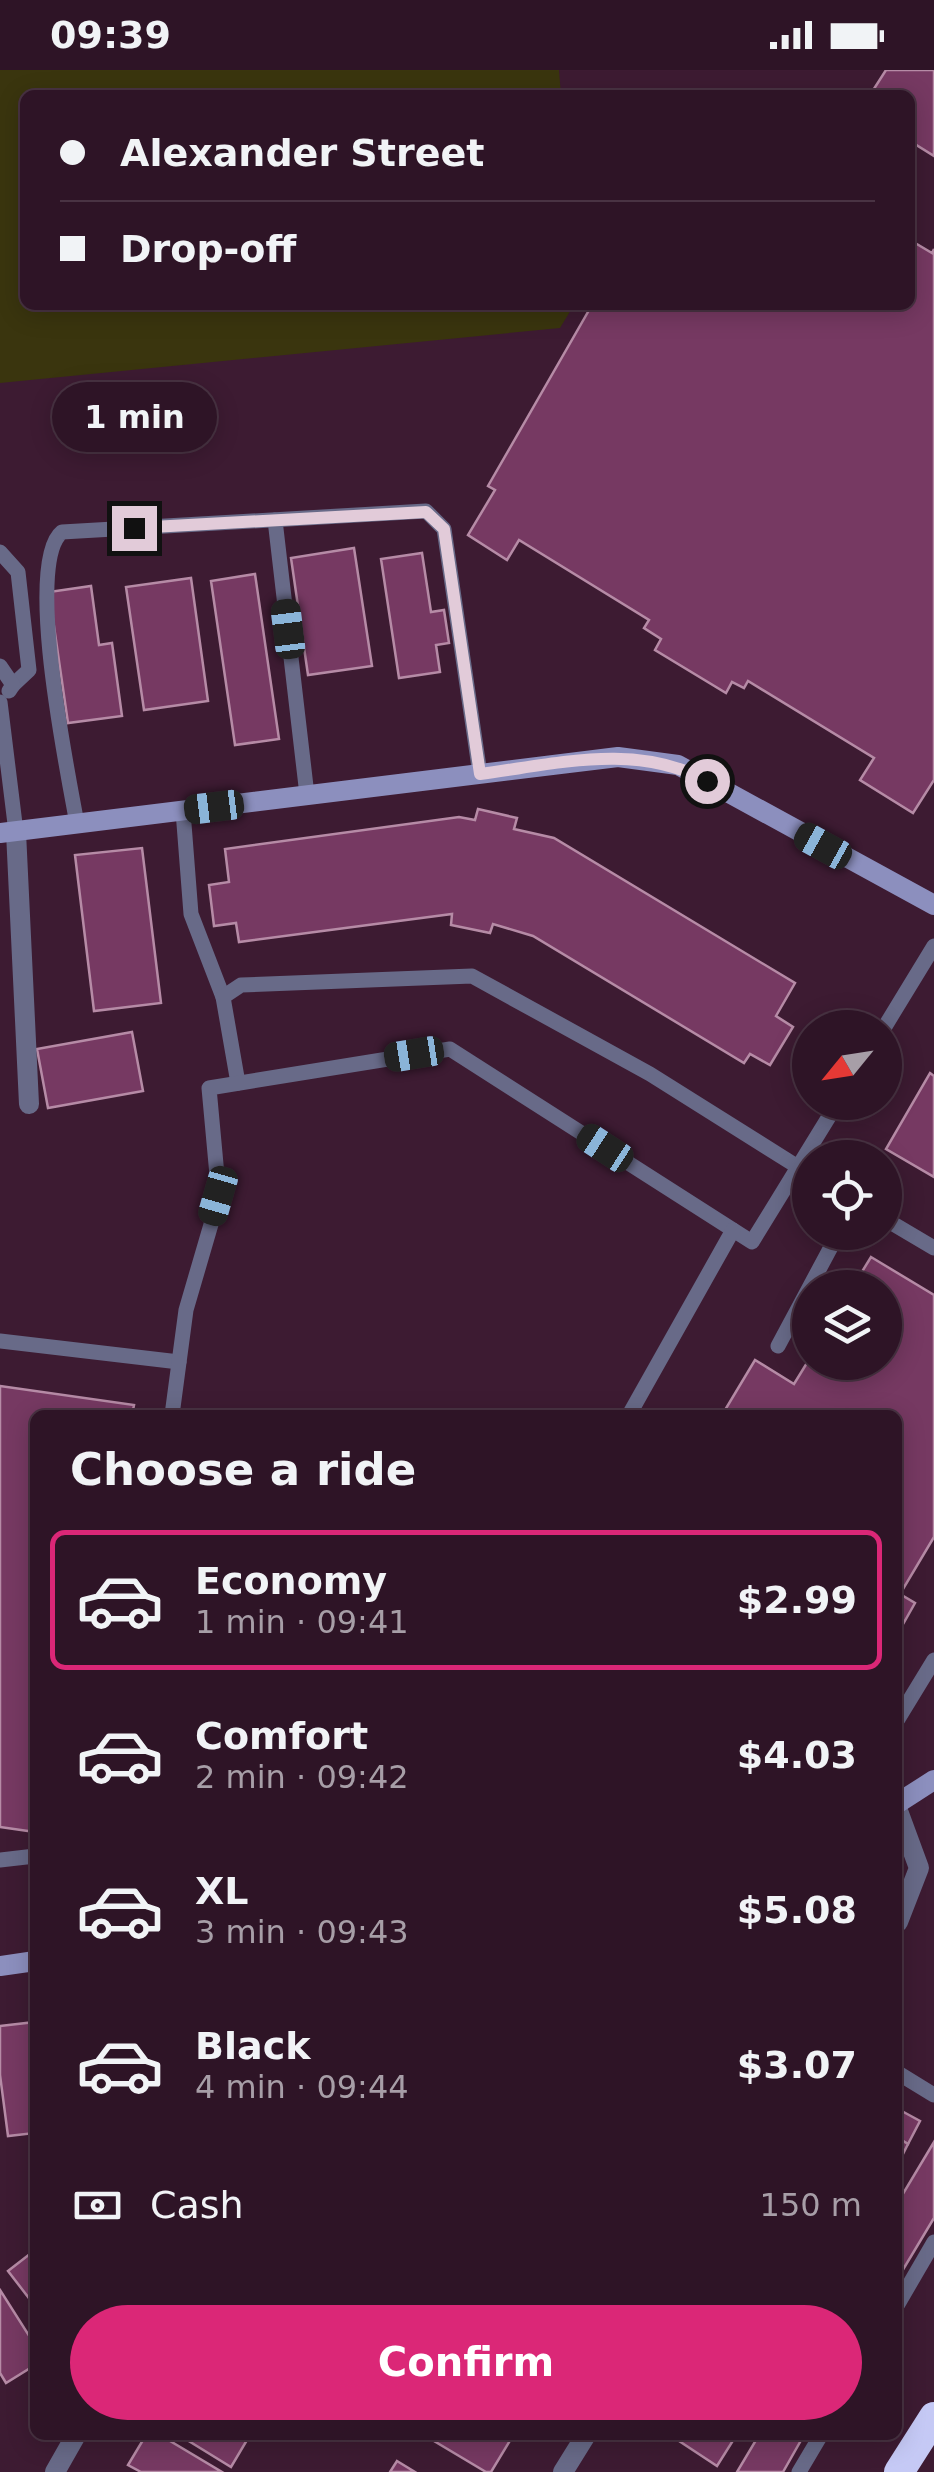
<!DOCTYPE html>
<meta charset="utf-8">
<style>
body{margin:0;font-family:"DejaVu Sans",sans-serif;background:#361d2e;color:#f1f3f6;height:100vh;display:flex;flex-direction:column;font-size:38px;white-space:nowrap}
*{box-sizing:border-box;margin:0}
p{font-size:32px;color:#a79ea7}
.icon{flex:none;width:55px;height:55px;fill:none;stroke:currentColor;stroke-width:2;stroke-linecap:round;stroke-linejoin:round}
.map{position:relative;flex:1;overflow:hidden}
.sheet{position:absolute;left:30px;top:1340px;width:872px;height:1030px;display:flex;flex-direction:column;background:#2e1426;border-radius:15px;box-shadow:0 5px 25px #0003,0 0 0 2px #493343}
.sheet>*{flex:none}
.guide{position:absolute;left:20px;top:20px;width:895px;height:220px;border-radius:15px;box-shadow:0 5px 25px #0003,0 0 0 2px #493343;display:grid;align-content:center;height:220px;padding:0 40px;background:#2e1426}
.needle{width:65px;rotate:240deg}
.buttons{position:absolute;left:792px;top:940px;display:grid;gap:20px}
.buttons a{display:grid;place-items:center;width:110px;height:110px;border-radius:50%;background:#2e1426;box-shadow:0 5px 25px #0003,0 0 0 2px #493343;font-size:50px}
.end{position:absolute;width:45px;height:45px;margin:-22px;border:12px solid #e2cbd9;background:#111;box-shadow:0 0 0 5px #111}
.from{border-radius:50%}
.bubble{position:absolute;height:70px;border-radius:35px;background:#2e1426;box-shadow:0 5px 25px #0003,0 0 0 2px #493343;font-size:32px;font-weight:700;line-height:70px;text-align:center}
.car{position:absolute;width:30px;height:60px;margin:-30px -15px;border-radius:12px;box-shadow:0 0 8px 2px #0007;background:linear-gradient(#222 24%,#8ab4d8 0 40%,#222 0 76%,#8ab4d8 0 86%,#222 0)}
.guide b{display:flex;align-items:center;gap:35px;height:95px;font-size:38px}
.guide b+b{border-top:2px solid #493343}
.guide i{width:25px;height:25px;background:#f1f3f6}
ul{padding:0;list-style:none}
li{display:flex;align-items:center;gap:30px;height:140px;margin:0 20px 15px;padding:0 20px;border:5px solid transparent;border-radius:15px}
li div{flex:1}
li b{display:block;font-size:38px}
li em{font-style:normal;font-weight:700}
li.on{border-color:#db2777}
li>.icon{width:90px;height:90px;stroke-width:1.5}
h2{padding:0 40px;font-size:45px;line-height:120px}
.pay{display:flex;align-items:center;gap:25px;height:110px;padding:0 40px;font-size:38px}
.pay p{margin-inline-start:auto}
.button{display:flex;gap:20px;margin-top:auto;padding:20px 40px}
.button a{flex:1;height:115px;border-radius:60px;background:#db2777;color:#fff;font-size:40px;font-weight:700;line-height:115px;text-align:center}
.status{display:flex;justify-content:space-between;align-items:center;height:70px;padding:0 50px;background:#2e1426;direction:ltr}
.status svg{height:28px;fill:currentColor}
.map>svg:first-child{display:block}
.green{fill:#3a350e}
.building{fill:#763962;stroke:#b68ba6;stroke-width:2.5}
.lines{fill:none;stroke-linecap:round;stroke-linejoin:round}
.lane{stroke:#686a88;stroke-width:15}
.street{stroke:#686a88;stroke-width:20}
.secondary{stroke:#8c8fbe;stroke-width:20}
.highway{stroke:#c5c9f5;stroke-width:30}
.route{stroke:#e2cbd9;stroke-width:12}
</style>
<div class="status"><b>09:39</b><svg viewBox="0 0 49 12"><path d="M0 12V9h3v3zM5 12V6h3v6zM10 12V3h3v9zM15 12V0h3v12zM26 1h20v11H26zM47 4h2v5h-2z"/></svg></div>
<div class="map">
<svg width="934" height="2402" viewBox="0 0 934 2402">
<rect width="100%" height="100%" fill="#3d1b32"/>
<path class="green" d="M0 0H559L561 25H25V235H574L560 258 0 313Z"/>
<g class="building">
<path d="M886 0H934V86L910 71V25H870Z"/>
<path d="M910 170 932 183 934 179V710L913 743 860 710 874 688 748 611 744 618 732 612 726 623 655 580 661 569 644 558 649 550 519 470 507 490 468 465 495 420 488 416 592 235H910Z"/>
<path d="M354 478 372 596 308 605 291 488Z"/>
<path d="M422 483 431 542 444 540 449 573 436 575 440 602 399 608 381 489Z"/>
<path d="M255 504 279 669 235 675 211 511Z"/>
<path d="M191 508 208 631 144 640 126 517Z"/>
<path d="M91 516 99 575 112 573 122 646 68 653 49 522Z"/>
<path d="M478 739 517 748 514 759 554 768 795 913 776 946 793 957 770 995 750 984 744 993 533 866 493 854 490 863 451 855 452 844 239 872 236 853 214 856 209 815 229 812 225 779 459 747 475 750Z"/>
<path d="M142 778 161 933 94 941 75 785Z"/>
<path d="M132 962 143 1021 48 1038 37 979Z"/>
<path d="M930 1003 934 1006V1107L886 1079Z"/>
<path d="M871 1187 934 1225V1467L900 1524 915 1533 898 1563V1345H722L755 1290 794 1314 810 1288V1292H885V1218H852Z"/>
<path d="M0 1316 134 1335 132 1345H35V1762L0 1757Z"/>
<path d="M35 1952V2063L8 2066 0 2005V1956Z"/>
<path d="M898 2039 920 2051 908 2074 898 2068Z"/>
<path d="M898 2068 908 2074 898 2094Z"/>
<path d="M934 2072V2148L898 2208V2132Z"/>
<path d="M35 2180V2236L8 2201Z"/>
<path d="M0 2220 35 2275V2295L6 2313 0 2303Z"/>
<path d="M146 2365H160L222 2402H141L128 2395Z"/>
<path d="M179 2365H250L231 2397Z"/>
<path d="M424 2365H504L511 2369 491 2402H486Z"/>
<path d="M670 2365H727L734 2369 717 2396Z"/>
<path d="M759 2365H804L783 2402H737Z"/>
<path d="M397 2391 415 2402H390Z"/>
</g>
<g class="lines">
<g class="lane">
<path d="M275 450 307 725"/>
<path d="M0 482 18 502 29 600 13 615"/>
<path d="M0 596 13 615 9 621"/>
<path d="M0 632 16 762"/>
<path d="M183 741 191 844 223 927"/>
<path d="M77 754C68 703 24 492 62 462L426 441 444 459 480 704"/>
<path d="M884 958 934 876"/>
<path d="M238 1013 223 927 241 915 472 906 650 1004 798 1097"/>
<path d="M885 1149 934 1178"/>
<path d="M0 1271 179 1292"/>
<path d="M778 1276 839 1162"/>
<path d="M172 1345 186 1240 219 1127 209 1018 450 979 752 1172 838 1032"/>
<path d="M629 1345 733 1160"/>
<path d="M898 1649 934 1590"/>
<path d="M0 1790 35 1786"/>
<path d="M898 2003 934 2025"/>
<path d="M898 2234 934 2172"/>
<path d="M799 2402 821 2365"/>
</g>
<g class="street">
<path d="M16 762 29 1034"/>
<path d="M898 1741 919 1798 898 1852"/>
<path d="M55 2402 76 2365"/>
<path d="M563 2402 586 2365"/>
</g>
<g class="secondary">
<path d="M0 763 618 687 678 695 934 835"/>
<path d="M898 1733 934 1710"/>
<path d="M0 1896 35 1891"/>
</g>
<path class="highway" d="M899 2402 934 2347"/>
</g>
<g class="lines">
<path class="route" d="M134 458 426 442 444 459 480 704C557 694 636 672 707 711"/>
</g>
</svg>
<div class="buttons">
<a><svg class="needle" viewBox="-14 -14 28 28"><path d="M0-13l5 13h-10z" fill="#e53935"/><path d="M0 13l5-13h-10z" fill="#a79ea7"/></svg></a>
<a><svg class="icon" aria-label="locate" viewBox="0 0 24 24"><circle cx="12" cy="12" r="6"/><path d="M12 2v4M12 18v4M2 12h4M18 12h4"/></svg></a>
<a><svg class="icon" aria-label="layers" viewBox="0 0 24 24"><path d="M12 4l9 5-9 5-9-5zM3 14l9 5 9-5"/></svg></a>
</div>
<i class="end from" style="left:707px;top:711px"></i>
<i class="end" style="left:134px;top:458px"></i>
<div class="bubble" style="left:52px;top:312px;width:165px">1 min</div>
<i class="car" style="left:288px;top:559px;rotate:353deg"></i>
<i class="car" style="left:214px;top:737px;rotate:263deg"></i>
<i class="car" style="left:823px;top:776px;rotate:299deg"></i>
<i class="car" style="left:414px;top:984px;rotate:261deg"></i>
<i class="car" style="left:605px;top:1078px;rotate:303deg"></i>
<i class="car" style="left:218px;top:1126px;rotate:196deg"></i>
<div class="guide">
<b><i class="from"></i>Alexander Street</b>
<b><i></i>Drop-off</b>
</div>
<section class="sheet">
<h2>Choose a ride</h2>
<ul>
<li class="on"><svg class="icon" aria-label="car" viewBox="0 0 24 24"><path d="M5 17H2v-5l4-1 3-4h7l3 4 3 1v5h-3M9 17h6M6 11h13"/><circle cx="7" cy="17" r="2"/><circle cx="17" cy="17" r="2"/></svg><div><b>Economy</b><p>1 min · 09:41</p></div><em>$2.99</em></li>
<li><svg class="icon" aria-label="car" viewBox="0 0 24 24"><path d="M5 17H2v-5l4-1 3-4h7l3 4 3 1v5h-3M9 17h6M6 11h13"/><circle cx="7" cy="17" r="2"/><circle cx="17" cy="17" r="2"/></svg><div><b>Comfort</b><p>2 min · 09:42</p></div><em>$4.03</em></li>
<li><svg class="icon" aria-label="car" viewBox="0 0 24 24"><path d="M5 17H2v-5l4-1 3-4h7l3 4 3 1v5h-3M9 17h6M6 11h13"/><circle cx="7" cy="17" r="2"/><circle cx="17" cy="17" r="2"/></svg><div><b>XL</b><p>3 min · 09:43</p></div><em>$5.08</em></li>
<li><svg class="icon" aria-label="car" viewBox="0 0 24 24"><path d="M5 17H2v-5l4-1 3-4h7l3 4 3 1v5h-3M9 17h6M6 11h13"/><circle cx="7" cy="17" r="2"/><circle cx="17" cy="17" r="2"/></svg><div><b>Black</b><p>4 min · 09:44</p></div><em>$3.07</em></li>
</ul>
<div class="pay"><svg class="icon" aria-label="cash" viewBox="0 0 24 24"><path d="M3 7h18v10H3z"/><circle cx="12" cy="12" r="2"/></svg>Cash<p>150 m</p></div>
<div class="button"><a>Confirm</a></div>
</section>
</div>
